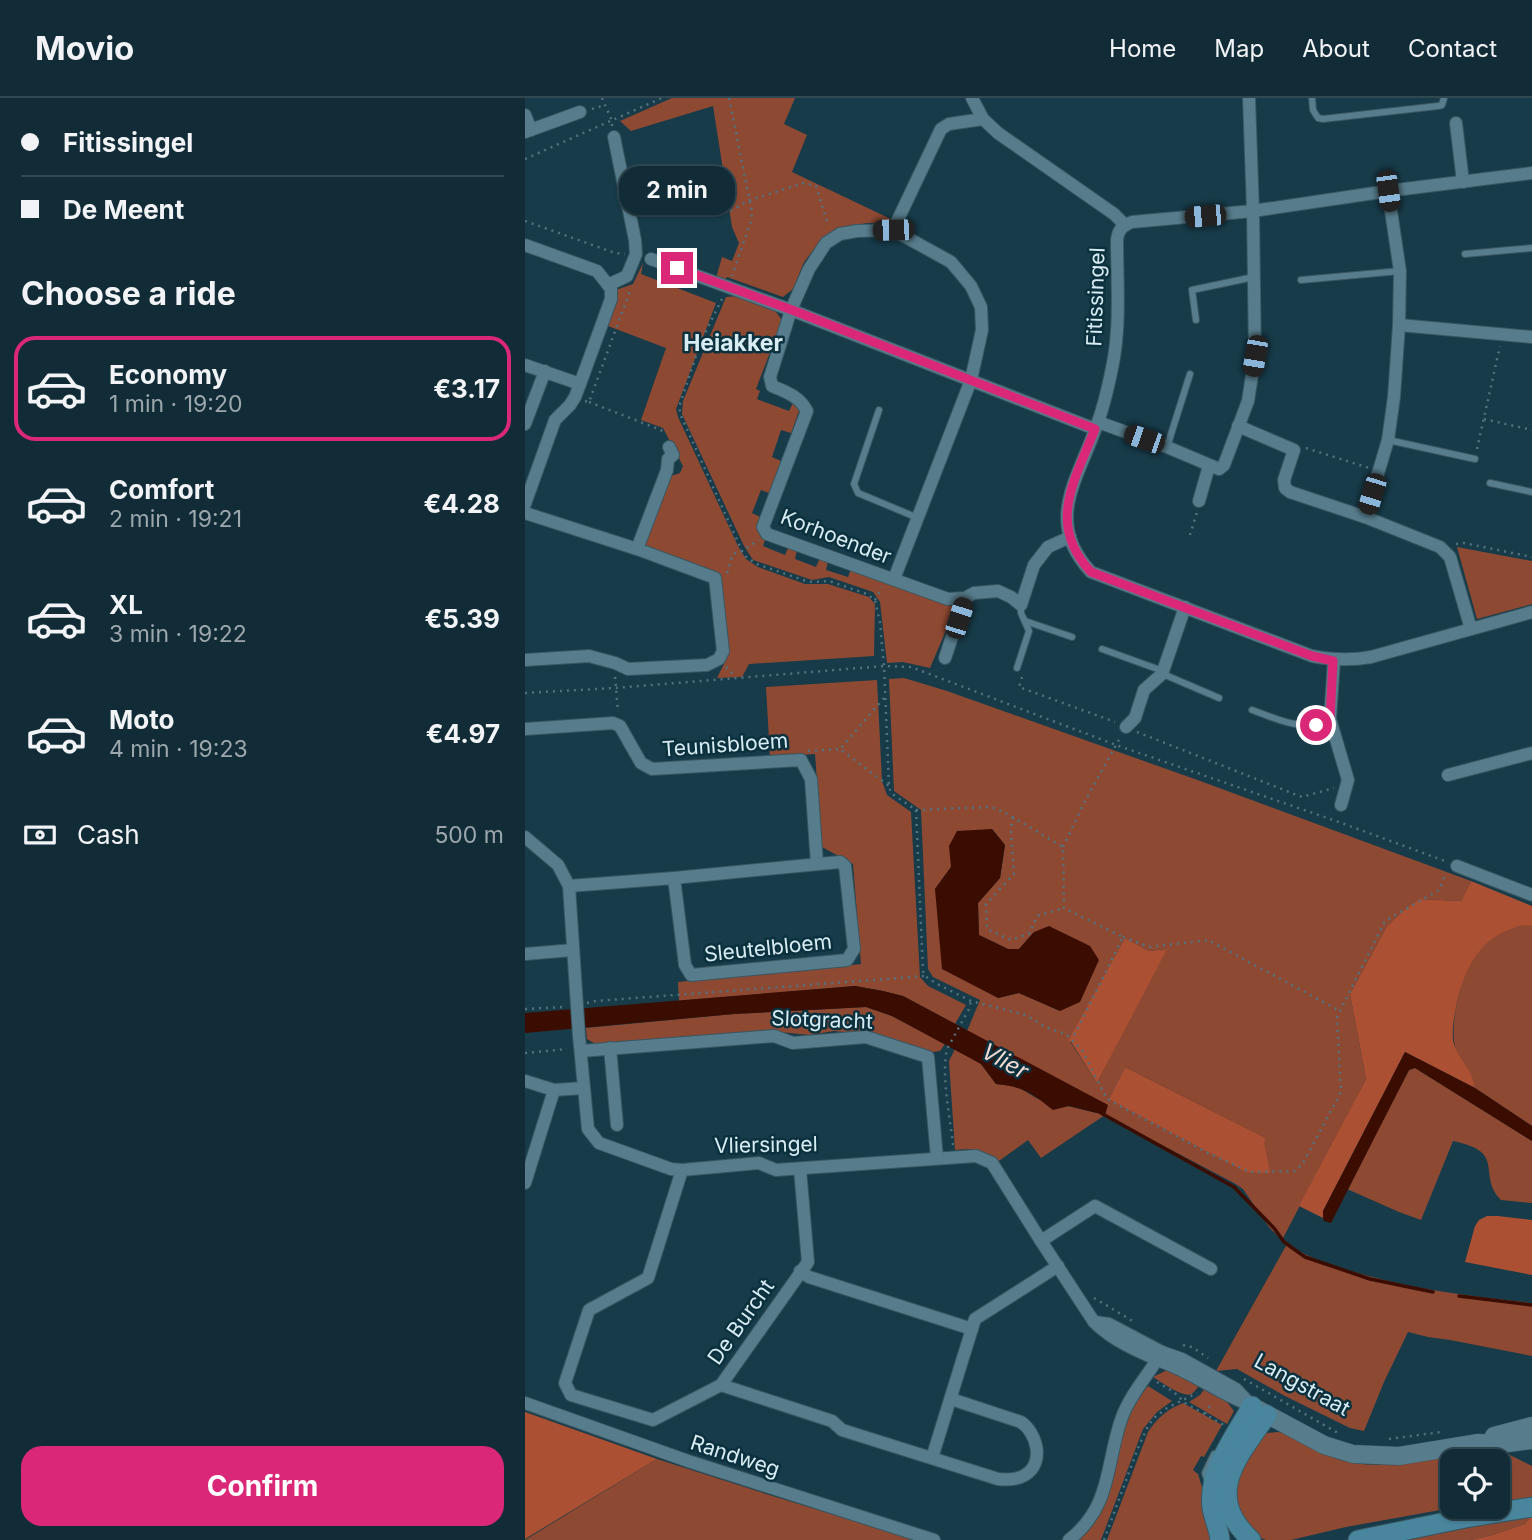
<!DOCTYPE html>
<meta charset="utf-8">
<style>
body{margin:0;font-family:Inter,sans-serif;background:#1e3842;color:#f1f3f6;height:100vh;display:flex;flex-direction:column;font-size:26px;white-space:nowrap}
*{box-sizing:border-box;margin:0}
p{font-size:23px;color:#9ca7ad}
.icon{flex:none;width:38px;height:38px;fill:none;stroke:currentColor;stroke-width:2;stroke-linecap:round;stroke-linejoin:round}
.map{position:relative;flex:1;overflow:hidden}
.side{display:flex;flex-direction:column;background:#112c37;width:525px}
.side>*{flex:none}
.hud{display:grid;align-content:center;height:154px;padding:0 21px;background:#112c37}
.fabs{position:absolute;left:915px;top:1351px;display:grid;gap:14px}
.fabs a{display:grid;place-items:center;width:70px;height:70px;border-radius:14px;background:#112c37;box-shadow:0 2px 5px #0004,0 0 0 2px #304852;font-size:35px}
.end{position:absolute;width:32px;height:32px;margin:-16px;border:9px solid #db2777;background:#fff;box-shadow:0 0 0 4px #fff}
.from{border-radius:50%}
.bubble{position:absolute;height:49px;border-radius:21px;background:#112c37;box-shadow:0 2px 5px #0004,0 0 0 2px #304852;font-size:23px;font-weight:700;line-height:49px;text-align:center}
.car{position:absolute;width:21px;height:42px;margin:-21px -10px;border-radius:9px;box-shadow:0 0 5px 2px #0007;background:linear-gradient(#222 24%,#8ab4d8 0 40%,#222 0 76%,#8ab4d8 0 86%,#222 0)}
.hud b{display:flex;align-items:center;gap:24px;height:66px;font-size:26px}
.hud b+b{border-top:2px solid #304852}
.hud i{width:18px;height:18px;background:#f1f3f6}
ul{padding:0;list-style:none}
li{display:flex;align-items:center;gap:21px;height:105px;margin:0 14px 10px;padding:0 7px;border:4px solid transparent;border-radius:21px}
li div{flex:1}
li b{display:block;font-size:26px}
li em{font-style:normal;font-weight:700}
li.selected{border-color:#db2777}
li>.icon{width:63px;height:63px;stroke-width:1.5}
h2{padding:0 21px;font-size:32px;line-height:84px}
.pay{display:flex;align-items:center;gap:18px;height:77px;padding:0 21px;font-size:26px}
.pay p{margin-inline-start:auto}
.button{display:flex;gap:14px;margin-top:auto;padding:14px 21px}
.button a{flex:1;height:80px;border-radius:21px;background:#db2777;color:#fff;font-size:28px;font-weight:700;line-height:80px;text-align:center}
header{display:flex;align-items:center;gap:42px;box-sizing:border-box;height:98px;padding:0 35px;background:#112c37;border-bottom:2px solid #304852}
header strong{font-size:33px}
nav{display:flex;gap:38px;margin-inline-start:auto;font-size:24px}
main{display:flex;flex:1;min-height:0}
.map>svg:first-child{display:block}
.green{fill:#8e4933;fill-rule:evenodd}
.forest{fill:#ac5033}
.water{fill:#3b0c00}
.lines{fill:none;stroke-linecap:round;stroke-linejoin:round}
.stream{stroke:#3b0c00;stroke-width:3.5}
.lane-casing{stroke:#385761;stroke-width:8}
.street-casing{stroke:#385761;stroke-width:14}
.secondary-casing{stroke:#385761;stroke-width:19}
.primary-casing{stroke:#385761;stroke-width:21}
.path{stroke:#53727e;stroke-width:2.5;stroke-dasharray:2 5;stroke-linecap:butt}
.lane{stroke:#577c8b;stroke-width:6}
.street{stroke:#577c8b;stroke-width:12}
.secondary{stroke:#577c8b;stroke-width:18}
.primary{stroke:#49869e;stroke-width:19}
.route{stroke:#db2777;stroke-width:9}
.labels{text-anchor:middle;stroke-width:5;stroke-linejoin:round;paint-order:stroke}
.street-label{font-size:21px;fill:#d8ecf4;stroke:#0b313e}
.neighbourhood-label{font-size:23px;font-weight:bold;fill:#d8ecf4;stroke:#0b313e}
.water-label{font-size:23px;font-style:italic;fill:#f5dad2;stroke:#0b313e}
</style>
<header>
<strong>Movio</strong>
<nav><a>Home</a><a>Map</a><a>About</a><a>Contact</a></nav>
</header>
<main>
<section class="side">
<div class="hud">
<b><i class="from"></i>Fitissingel</b>
<b><i></i>De Meent</b>
</div>
<h2>Choose a ride</h2>
<ul>
<li class="selected"><svg class="icon" aria-label="car" viewBox="0 0 24 24"><path d="M5 17H2v-5l4-1 3-4h7l3 4 3 1v5h-3M9 17h6M6 11h13"/><circle cx="7" cy="17" r="2"/><circle cx="17" cy="17" r="2"/></svg><div><b>Economy</b><p>1 min · 19:20</p></div><em>€3.17</em></li>
<li><svg class="icon" aria-label="car" viewBox="0 0 24 24"><path d="M5 17H2v-5l4-1 3-4h7l3 4 3 1v5h-3M9 17h6M6 11h13"/><circle cx="7" cy="17" r="2"/><circle cx="17" cy="17" r="2"/></svg><div><b>Comfort</b><p>2 min · 19:21</p></div><em>€4.28</em></li>
<li><svg class="icon" aria-label="car" viewBox="0 0 24 24"><path d="M5 17H2v-5l4-1 3-4h7l3 4 3 1v5h-3M9 17h6M6 11h13"/><circle cx="7" cy="17" r="2"/><circle cx="17" cy="17" r="2"/></svg><div><b>XL</b><p>3 min · 19:22</p></div><em>€5.39</em></li>
<li><svg class="icon" aria-label="car" viewBox="0 0 24 24"><path d="M5 17H2v-5l4-1 3-4h7l3 4 3 1v5h-3M9 17h6M6 11h13"/><circle cx="7" cy="17" r="2"/><circle cx="17" cy="17" r="2"/></svg><div><b>Moto</b><p>4 min · 19:23</p></div><em>€4.97</em></li>
</ul>
<div class="pay"><svg class="icon" aria-label="cash" viewBox="0 0 24 24"><path d="M3 7h18v10H3z"/><circle cx="12" cy="12" r="2"/></svg>Cash<p>500 m</p></div>
<div class="button"><a>Confirm</a></div>
</section>
<div class="map">
<svg width="1007" height="1442" viewBox="0 0 1007 1442">
<rect width="100%" height="100%" fill="#173b49"/>
<g class="green">
<path d="M147 0H270L259 26 282 37 267 74 368 122 363 125H342L316 130 303 136 293 146 279 164 268 191 258 199 202 179 199 183 191 180 197 159 207 163 214 145 207 129 188 8 106 33 95 23Z"/>
<path d="M118 165 116 176 191 205 151 311 153 319 213 448 221 461 233 469 280 486H303L344 499 350 506 349 558 224 566 217 579 192 580 203 558 194 478 119 451 146 378 155 375 158 368 138 330 116 322 141 250 83 228 88 193 108 186Z"/>
<path d="M214 198C230 203 249 206 257 223L231 291 235 293 232 301 264 313 268 305 271 306 274 313 266 335 256 332 247 359 256 363 244 395 236 392 227 415 235 419 240 442 238 448 260 457 264 448 272 452 270 461 291 469 295 460 303 463 301 472 323 479 326 471 427 506 430 511 405 570 378 564 362 565 355 504 348 494 304 479 287 482 228 462 219 448 157 316 158 303 201 199Z"/>
<path d="M932 449 1007 463V506L952 521Z"/>
<path d="M379 580 422 593 678 684 946 783 936 803 896 801 878 813 862 828 825 896 841 981 757 1142 744 1129 718 1091 709 1085 580 1017 516 1060 503 1042 471 1065C460 1052 447 1050 430 1052L424 963 430 951 456 966 471 986 491 988 513 1001 580 1017 582 1007 442 933 455 902 408 879 403 871 396 712 369 693 364 581ZM467 731 480 747 475 780 453 805 454 837 483 851H494L509 834 535 913 494 895 473 900 410 791 426 769ZM600 840 624 853 641 851 572 985 544 942ZM600 969 741 1040 739 1044 584 1001Z"/>
<path d="M352 582 357 683 362 697 386 714 395 879 403 888 441 907 430 926 378 898 358 893 330 888 154 903 153 884 336 866 328 766 297 749 290 656 245 659 241 589Z"/>
<path d="M1000 826 1007 828V1028L950 990C949 975 936 966 931 952 924 934 934 888 942 872 948 858 961 843 974 835 981 831 992 829 1000 826Z"/>
<path d="M341 909 367 918 420 946 415 953 408 954 372 943 336 936 309 933 284 937 255 934 72 947 62 941 61 930 209 916Z"/>
<path d="M890 970 1007 1043V1105L976 1102C951 1076 983 1054 928 1043L896 1122 874 1114 822 1091 884 972Z"/>
<path d="M762 1146C779 1158 797 1163 816 1170 878 1190 942 1198 1007 1205V1258L925 1242 903 1239 883 1234 859 1284 839 1333 825 1330 760 1298 712 1271 691 1273Z"/>
<path d="M642 1272 652 1273 675 1287C674 1288 668 1295 667 1296 658 1300 636 1284 628 1279Z"/>
<path d="M623 1288 647 1303 632 1314 618 1331 576 1442H552C562 1430 575 1418 581 1403 594 1372 590 1333 609 1305 613 1299 619 1294 623 1288Z"/>
<path d="M681 1289 699 1300 709 1313 702 1326 664 1304 675 1297Z"/>
<path d="M658 1305 697 1327 679 1359 676 1358 668 1372 673 1376 683 1409 689 1442H582L623 1334C632 1320 643 1311 658 1305Z"/>
<path d="M753 1334 758 1335C778 1345 797 1357 819 1363 855 1372 893 1362 929 1356L931 1363H928V1409H932L821 1429 766 1442H741L733 1439 721 1430 707 1393 733 1340 742 1335Z"/>
<path d="M981 1355 1007 1368V1399L1004 1400V1402L973 1406V1363H932Z"/>
<path d="M132 1361 241 1396 391 1442H0Z"/>
<path d="M1007 1417 1000 1426 967 1437 946 1442H883Z"/>
</g>
<g class="forest">
<path d="M946 783 1007 808V828C999 826 994 828 986 831 952 842 937 877 931 910 929 920 927 932 928 942 931 960 949 972 950 990L880 954 798 1113V1120L774 1108 841 981 825 896 862 828 878 813 895 801 936 803Z"/>
<path d="M600 840 624 853 642 851 572 985 546 944 543 943Z"/>
<path d="M600 969 741 1040 739 1045 745 1075 721 1074 584 1001Z"/>
<path d="M962 1118H973L1007 1122V1177L940 1164 950 1128 954 1122Z"/>
<path d="M0 1314 132 1361 0 1441Z"/>
<path d="M1007 1417V1442H946L967 1437 1000 1426Z"/>
</g>
<g class="water">
<path d="M467 731 480 747 475 780 453 805 454 837 483 851H494L509 834 524 828 565 848 574 862 555 904 535 913 494 895 473 900 417 871 410 791 426 769 424 748 432 733Z"/>
<path d="M330 888 358 893 378 898 583 1007 580 1017 544 1008 528 1012C506 995 499 989 471 986L456 966 367 918 341 909 209 916 0 935V915Z"/>
<path d="M880 954 950 990 1007 1028V1043L890 970 884 972 806 1125 799 1123 798 1120V1113Z"/>
</g>
<g class="lines">
<g class="stream">
<path d="M576 1015 709 1089 749 1130 759 1144 780 1159 845 1181 908 1194"/>
<path d="M934 1198 1007 1207"/>
</g>
<g class="lane-casing">
<g id="lane">
<path d="M787 0 788 12 793 20 798 21 913 8 917 7 919 0"/>
<path d="M940 156 1007 150"/>
<path d="M776 182 875 173"/>
<path d="M671 222 667 192 729 179"/>
<path d="M354 312 329 386 333 395 393 420"/>
<path d="M863 342 950 361"/>
<path d="M642 349 665 276"/>
<path d="M965 385 1007 394"/>
<path d="M500 523 547 539"/>
<path d="M577 551 638 573"/>
<path d="M492 570 504 533 496 515V507"/>
<path d="M638 576 694 600"/>
<path d="M727 612C756 622 774 634 805 621"/>
<path d="M683 1384 680 1375 689 1356"/>
</g>
</g>
<g class="street-casing">
<g id="street">
<path d="M447 0 458 21 473 35 589 116 600 127"/>
<path d="M0 17 6 32"/>
<path d="M931 25 938 84"/>
<path d="M0 34 55 14"/>
<path d="M1007 75 863 93 728 113 607 124C597 128 593 132 592 142 592 184 596 229 587 270 583 290 578 312 570 332 551 384 520 425 566 474L787 558C808 562 825 563 846 559L1007 514"/>
<path d="M368 132 416 31 424 26 458 21"/>
<path d="M0 147 72 173 83 187 102 178 111 156 110 142 89 39"/>
<path d="M126 161 266 212 570 331"/>
<path d="M874 227 1007 239"/>
<path d="M0 267 55 286"/>
<path d="M573 324 642 349 694 371 699 367 723 303 730 258 728 113 724 0"/>
<path d="M0 326 20 273"/>
<path d="M713 328 769 352 759 382 760 390 765 394 840 419 915 449 925 459 946 531"/>
<path d="M674 403 684 368"/>
<path d="M0 406 30 322 45 307 50 299 55 286 86 201V191L83 187"/>
<path d="M0 415 112 451 190 480 198 553 194 561 182 567 103 571 90 565 64 558 0 562"/>
<path d="M840 419 863 342 869 299 874 227 875 173 863 93"/>
<path d="M112 451 142 372 143 361 148 357 144 349"/>
<path d="M369 481 446 282 457 232 456 209 446 188 426 164 368 132 332 133 315 136 301 145 284 171 266 212 245 279 247 288C261 294 274 298 282 313L241 421 238 429 242 436 423 501 440 500 449 495 473 493 486 499 496 507 509 467 523 449 545 439"/>
<path d="M420 560 440 500"/>
<path d="M809 563 805 621 823 682 816 707"/>
<path d="M601 629 610 620 619 592 637 576 660 509"/>
<path d="M0 631 88 625 95 628 116 665 127 671 276 662 286 681 292 766"/>
<path d="M923 677 1007 655"/>
<path d="M0 739 33 767 44 788 54 938 63 1031 74 1045 146 1071 157 1072 234 1065 251 1072 451 1058 467 1065 516 1143 569 1224C592 1247 625 1258 654 1271 679 1283 701 1298 727 1308"/>
<path d="M932 768 1007 797"/>
<path d="M44 788 149 780 315 764 320 768 329 851 322 862 166 877 160 867 149 780"/>
<path d="M0 856 48 852"/>
<path d="M85 950 92 1027"/>
<path d="M56 953 249 938 268 945 341 939 403 959 412 1060"/>
<path d="M0 983 29 992 59 990"/>
<path d="M157 1072 123 1180 64 1212 40 1285 46 1297 128 1322 196 1287 283 1164 275 1071"/>
<path d="M0 1085 29 992"/>
<path d="M516 1143 570 1108 686 1171"/>
<path d="M275 1173 284 1179 447 1231"/>
<path d="M570 1224 584 1226 637 1254 657 1261 711 1291 725 1306"/>
<path d="M196 1287 307 1323 317 1332 473 1381C482 1382 492 1382 500 1377 520 1365 512 1335 496 1324L426 1301"/>
<path d="M0 1305 163 1363 409 1442"/>
<path d="M407 1360 450 1221 533 1168"/>
<path d="M544 1442C588 1407 580 1366 597 1319 606 1295 624 1276 637 1254"/>
</g>
</g>
<g class="secondary-casing">
<g id="secondary">
<path d="M730 1310 799 1347 828 1356 874 1358 953 1345 976 1346 1007 1342"/>
<path d="M969 1338 1007 1328"/>
</g>
</g>
<g class="primary-casing">
<g id="primary">
<path d="M695 1442C694 1431 689 1421 687 1410 682 1374 710 1338 727 1308"/>
<path d="M726 1442C678 1397 712 1360 742 1317"/>
<path d="M833 1442 940 1420 1007 1409"/>
</g>
</g>
<g class="path">
<path d="M77 0 87 23V29"/>
<path d="M204 0 227 114 226 123 207 178"/>
<path d="M67 11 80 7"/>
<path d="M0 61 137 0"/>
<path d="M178 118 205 113 225 102 279 85 291 88 303 127"/>
<path d="M0 123 90 155 100 156"/>
<path d="M197 201 176 243 154 309 156 318 217 453 222 460 232 466 278 482 287 484 304 483 342 496 350 502 355 525 359 568 364 688 366 695 391 712"/>
<path d="M60 303 64 304 106 190"/>
<path d="M64 304 136 332 139 338"/>
<path d="M959 321 1007 332"/>
<path d="M781 350 844 370"/>
<path d="M952 351 975 248"/>
<path d="M665 437 672 414"/>
<path d="M931 446 939 445 1007 459"/>
<path d="M202 475 208 456 217 453 234 442"/>
<path d="M350 502 357 489"/>
<path d="M201 569 211 579"/>
<path d="M90 579 93 614"/>
<path d="M497 579 494 589 590 624"/>
<path d="M0 595 90 590 359 568 386 569 591 647 811 723 920 763"/>
<path d="M359 600 315 651 364 688"/>
<path d="M612 634 777 699 809 690"/>
<path d="M283 653 315 651"/>
<path d="M391 712 398 873 400 878 412 886 446 903 501 917 520 929 541 936 557 952 582 1001 681 1054 725 1074 771 1073 778 1065 816 994 812 919 860 823 914 792 921 775"/>
<path d="M391 712 466 709 479 714 538 749 539 810 598 839 550 936H544"/>
<path d="M488 719 486 733 489 776 461 806 462 831 486 842 505 835 512 818 539 810"/>
<path d="M538 749 561 701 596 638"/>
<path d="M598 839 624 849 683 842 815 913"/>
<path d="M62 905 71 903 400 878"/>
<path d="M0 911 39 909"/>
<path d="M0 955 42 951"/>
<path d="M428 1047C425 1018 416 979 422 951L444 911 446 903"/>
<path d="M569 1200 611 1225"/>
<path d="M658 1247 667 1249 683 1260"/>
<path d="M719 1281 813 1335"/>
<path d="M632 1284 649 1294 660 1305 699 1327"/>
<path d="M680 1316 687 1304"/>
<path d="M864 1341 916 1334"/>
<path d="M579 1442 613 1350 623 1328 629 1320 642 1310 672 1295"/>
</g>
<use href="#lane" class="lane"/>
<use href="#street" class="street"/>
<use href="#secondary" class="secondary"/>
<use href="#primary" class="primary"/>
</g>
<g class="lines">
<path class="route" d="M152 170 267 212 570 331C550 382 521 426 566 474L787 558 808 563 805 621 791 627"/>
</g>
<g class="labels">
<g class="street-label">
<text transform="translate(571 199) rotate(-88)" y="7">Fitissingel</text>
<text transform="translate(311 439) rotate(21)" y="7">Korhoender</text>
<text transform="translate(200 647) rotate(-4)" y="7">Teunisbloem</text>
<text transform="translate(243 850) rotate(-6)" y="7">Sleutelbloem</text>
<text transform="translate(297 922) rotate(2)" y="7">Slotgracht</text>
<text transform="translate(241 1047) rotate(-1)" y="7">Vliersingel</text>
<text transform="translate(216 1224) rotate(-55)" y="7">De Burcht</text>
<text transform="translate(777 1287) rotate(29)" y="7">Langstraat</text>
<text transform="translate(210 1358) rotate(18)" y="7">Randweg</text>
</g>
<g class="neighbourhood-label">
<text x="208" y="253">Heiakker</text>
</g>
<g class="water-label">
<text transform="translate(480 963) rotate(29)" y="8">Vlier</text>
</g>
</g>
</svg>
<div class="fabs">
<a><svg class="icon" aria-label="locate" viewBox="0 0 24 24"><circle cx="12" cy="12" r="6"/><path d="M12 2v4M12 18v4M2 12h4M18 12h4"/></svg></a>
</div>
<i class="end from" style="left:791px;top:627px"></i>
<i class="end" style="left:152px;top:170px"></i>
<div class="bubble" style="left:94px;top:68px;width:116px">2 min</div>
<i class="car" style="left:863px;top:93px;rotate:172deg"></i>
<i class="car" style="left:680px;top:118px;rotate:265deg"></i>
<i class="car" style="left:368px;top:132px;rotate:269deg"></i>
<i class="car" style="left:730px;top:258px;rotate:190deg"></i>
<i class="car" style="left:619px;top:341px;rotate:289deg"></i>
<i class="car" style="left:847px;top:396px;rotate:197deg"></i>
<i class="car" style="left:434px;top:520px;rotate:18deg"></i>
</div>
</main>
